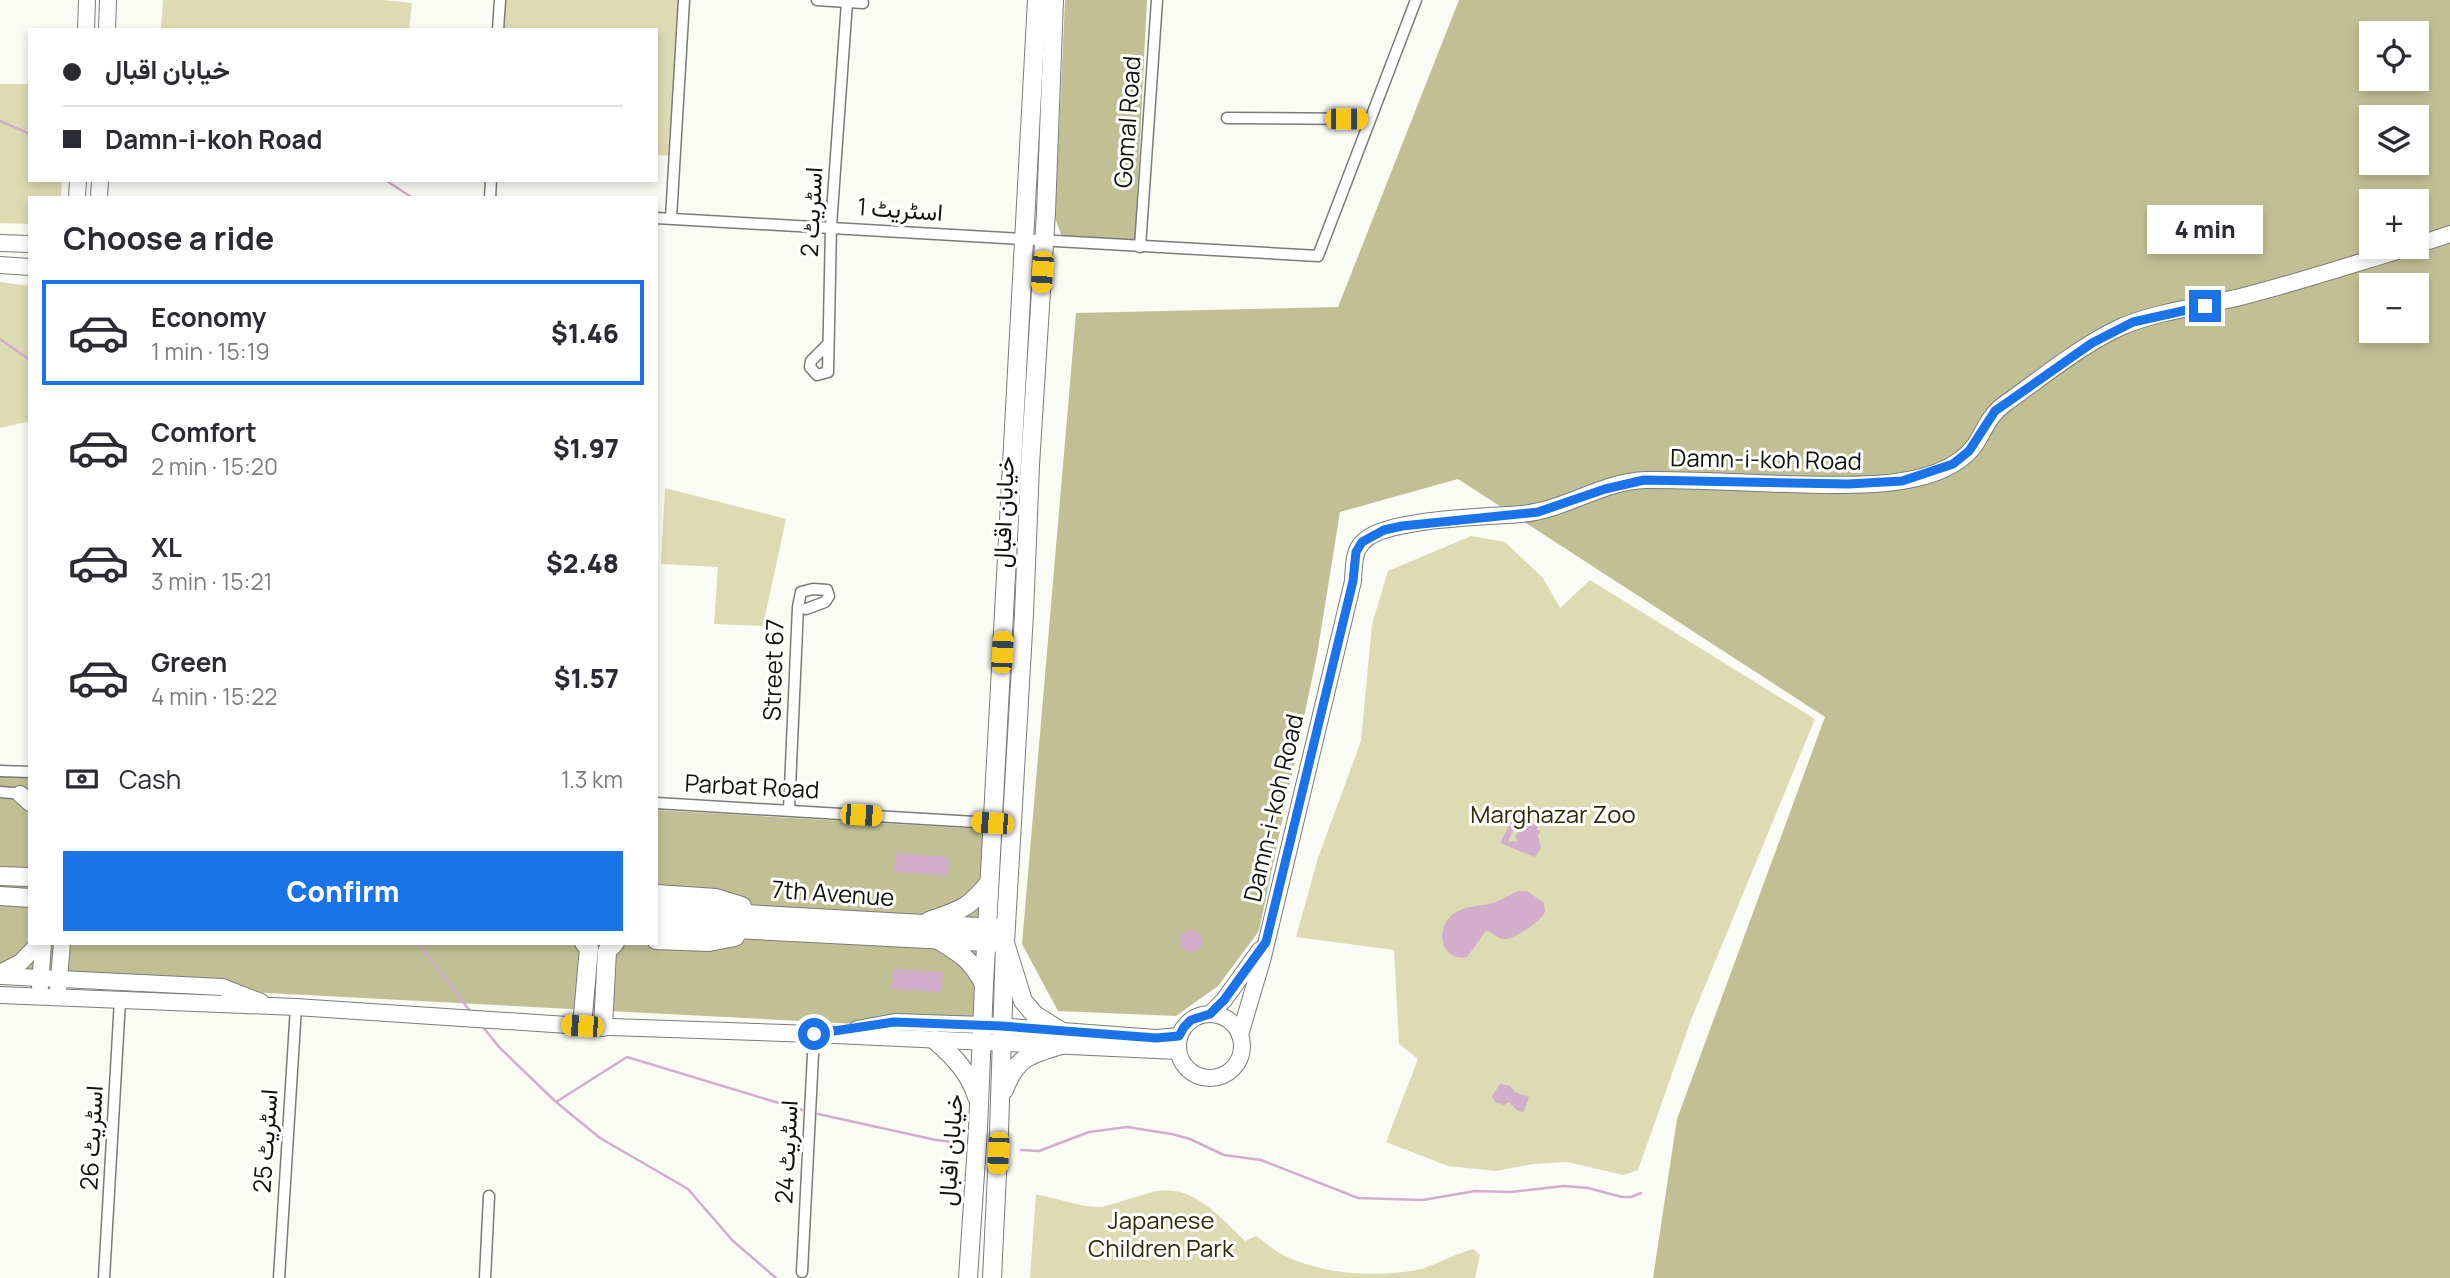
<!DOCTYPE html>
<meta charset="utf-8">
<style>
body{margin:0;font-family:Manrope,Vazirmatn,sans-serif;background:#f2f2f3;color:#2b2b33;height:100vh;display:flex;flex-direction:column;font-size:26px;white-space:nowrap}
*{box-sizing:border-box;margin:0}
p{font-size:23px;color:#7c7c81}
.icon{flex:none;width:38px;height:38px;fill:none;stroke:currentColor;stroke-width:2;stroke-linecap:round;stroke-linejoin:round}
.map{position:relative;flex:1;overflow:hidden}
.sheet{position:absolute;left:28px;top:196px;width:630px;height:749px;display:flex;flex-direction:column;background:#fff;border-radius:0px;box-shadow:0 4px 10px #0003}
.sheet>*{flex:none}
.top-card{position:absolute;left:28px;top:28px;width:630px;height:154px;border-radius:0px;box-shadow:0 4px 10px #0003;display:grid;align-content:center;height:154px;padding:0 35px;background:#fff}
.fabs{position:absolute;left:2359px;top:21px;display:grid;gap:14px}
.fabs a{display:grid;place-items:center;width:70px;height:70px;border-radius:0px;background:#fff;box-shadow:0 4px 10px #0003;font-size:35px}
.end{position:absolute;width:32px;height:32px;margin:-16px;border:9px solid #1a73e8;background:#fff;box-shadow:0 0 0 4px #fff}
.from{border-radius:50%}
.bubble{position:absolute;height:49px;border-radius:0px;background:#fff;box-shadow:0 4px 10px #0003;font-size:23px;font-weight:800;line-height:49px;text-align:center}
.car{position:absolute;width:21px;height:42px;margin:-21px -10px;border-radius:9px;box-shadow:0 0 5px 2px #0007;background:linear-gradient(#f5c518 24%,#345 0 40%,#f5c518 0 76%,#345 0 86%,#f5c518 0)}
.top-card b{display:flex;align-items:center;gap:24px;height:66px;font-size:26px}
.top-card b+b{border-top:2px solid #e1e1e2}
.top-card i{width:18px;height:18px;background:#2b2b33}
ul{padding:0;list-style:none}
li{display:flex;align-items:center;gap:21px;height:105px;margin:0 14px 10px;padding:0 21px;border:4px solid transparent;border-radius:0px}
li div{flex:1}
li b{display:block;font-size:26px}
li em{font-style:normal;font-weight:800}
li.selected{border-color:#1a73e8}
li>.icon{width:63px;height:63px;stroke-width:1.5}
h2{padding:0 35px;font-size:32px;line-height:84px}
.pay{display:flex;align-items:center;gap:18px;height:77px;padding:0 35px;font-size:26px}
.pay p{margin-inline-start:auto}
.primary-button{display:flex;gap:14px;margin-top:auto;padding:14px 35px}
.primary-button a{flex:1;height:80px;border-radius:0px;background:#1a73e8;color:#fff;font-size:28px;font-weight:800;line-height:80px;text-align:center}
.map>svg:first-child{display:block}
.green{fill:#dcdbb3}
.forest{fill:#c1c095;fill-rule:evenodd}
.water{fill:#d2aecc}
.lines{fill:none;stroke-linecap:round;stroke-linejoin:round}
.stream{stroke:#d2aecc;stroke-width:2.5}
.street-casing{stroke:#7b7b77;stroke-width:13}
.secondary-casing{stroke:#7b7b77;stroke-width:18}
.primary-casing{stroke:#7b7b77;stroke-width:20}
.street{stroke:#fff;stroke-width:10}
.secondary{stroke:#fff;stroke-width:16}
.primary{stroke:#fff;stroke-width:18}
.route{stroke:#1a73e8;stroke-width:9}
.labels{text-anchor:middle;stroke-width:6;stroke-linejoin:round;paint-order:stroke}
.street-label{font-size:24px;fill:#111110;stroke:#fffffe}
.park-label{font-size:24px;fill:#2e2c08;stroke:#fffffe}
</style>
<div class="map">
<svg width="2450" height="1278" viewBox="0 0 2450 1278">
<rect width="100%" height="100%" fill="#fbfbf6"/>
<g class="green">
<path d="M163 0H383L412 3 409 30H161Z"/>
<path d="M500 0H684L675 156 656 155V30H498Z"/>
<path d="M0 84H30V180H62L61 198H30V224L0 223Z"/>
<path d="M0 282 30 286V421L0 428Z"/>
<path d="M665 488 786 519 763 626 714 624 718 567 661 564Z"/>
<path d="M1471 536 1505 542 1543 578 1560 608 1590 580 1815 719 1691 1020 1638 1170 1623 1175 1567 1162 1533 1164 1496 1171 1448 1166 1386 1142 1418 1059 1399 1044 1394 950 1296 937 1318 858 1361 741 1372 624 1388 571Z"/>
<path d="M1156 1191C1194 1185 1220 1217 1245 1241L1256 1236C1265 1242 1273 1250 1283 1255 1324 1275 1378 1278 1422 1269 1439 1263 1455 1254 1473 1249L1480 1255 1475 1278H1030L1036 1194 1085 1206 1102 1207Z"/>
</g>
<g class="forest">
<path d="M1065 0H1147L1135 240 1080 239 1062 237 1055 218Z"/>
<path d="M1459 0H2450V1278H1653L1677 1119 1825 717 1458 479 1340 512 1317 655 1259 931 1218 986 1176 1016 1058 1011 1022 944 1076 313 1338 307ZM2371 33H2417V79H2371ZM2371 117H2417V163H2371ZM2371 201H2417V247H2371ZM2371 285H2417V331H2371Z"/>
<path d="M0 772 30 774V943H656V810L983 829 973 1030 0 979Z"/>
</g>
<g class="water">
<path d="M1515 807 1527 815 1514 828 1508 842 1518 841 1515 836 1523 827V824L1532 822 1537 826V830L1541 831 1538 835 1541 848 1535 857 1500 843 1512 820 1511 811Z"/>
<path d="M896 853 949 857 948 875 894 872Z"/>
<path d="M1518 891H1527L1544 903 1545 912C1541 921 1513 941 1502 939 1496 937 1493 933 1486 931L1467 957C1443 962 1434 932 1451 916 1463 905 1479 907 1493 903 1502 900 1509 895 1518 891Z"/>
<circle cx="1191" cy="941" r="11"/>
<path d="M893 969 943 972 942 992 892 989Z"/>
<path d="M1500 1084 1510 1086 1515 1092 1529 1097 1524 1112 1518 1111 1509 1102 1504 1105 1495 1102 1492 1096Z"/>
</g>
<g class="lines">
<g class="stream">
<path d="M0 121 30 134"/>
<path d="M385 180 413 198"/>
<path d="M0 339 30 360"/>
<path d="M418 943 470 1011"/>
<path d="M483 1027 499 1047 556 1102 627 1057 802 1110"/>
<path d="M556 1102 600 1138 688 1189 732 1240 776 1278"/>
<path d="M818 1114 936 1140 969 1144"/>
<path d="M1021 1150 1039 1151 1089 1132 1127 1127 1172 1134 1190 1139 1224 1155 1261 1160 1358 1198 1423 1200 1475 1191 1511 1192 1564 1186 1588 1188 1622 1197H1631L1641 1193"/>
</g>
<g class="street-casing">
<g id="street">
<path d="M817 0 863 3"/>
<path d="M498 30 500 0"/>
<path d="M1227 118 1370 119"/>
<path d="M490 198 491 180"/>
<path d="M656 218 1318 256 1416 0"/>
<path d="M671 218 684 0"/>
<path d="M1140 247 1157 0"/>
<path d="M828 344 811 361 810 367 817 375 828 372 831 226 847 2"/>
<path d="M0 771 30 772"/>
<path d="M0 792 25 794"/>
<path d="M656 803 992 823 1013 827"/>
<path d="M789 810 798 607 801 592 813 589 827 590 829 596 825 602 806 609"/>
<path d="M802 1272 814 1034"/>
<path d="M104 1278 120 1000"/>
<path d="M279 1278 296 1007"/>
<path d="M485 1278 489 1196"/>
</g>
</g>
<g class="secondary-casing">
<g id="secondary">
<path d="M86 30 87 0"/>
<path d="M107 30 108 0"/>
<path d="M77 198 78 180"/>
<path d="M99 198 100 180"/>
<path d="M0 243 30 244"/>
<path d="M2417 245 2450 234"/>
<path d="M0 265 30 267"/>
<path d="M20 794 30 803"/>
<path d="M0 973 21 962 39 943"/>
<path d="M0 976 222 987 261 1002"/>
<path d="M40 987 43 943"/>
<path d="M58 990 62 943"/>
<path d="M0 995 296 1007 582 1026 814 1034 1178 1051"/>
<circle cx="1210" cy="1046" r="32"/>
<path d="M1210 1014 1224 1000 1260 950"/>
<path d="M857 1029 895 1022 983 1025 1156 1038 1179 1036"/>
<path d="M1240 1035 1263 957 1353 581C1354 568 1353 551 1363 542 1384 518 1488 517 1522 514 1565 510 1603 481 1646 480 1722 479 1798 488 1874 484 1908 482 1953 475 1975 445 1985 429 1990 414 2006 403 2043 377 2081 345 2123 326 2162 310 2207 306 2248 295 2302 281 2357 263 2410 247"/>
</g>
</g>
<g class="primary-casing">
<g id="primary">
<path d="M0 876 30 877"/>
<path d="M656 894 716 898 742 906"/>
<path d="M0 896 30 898"/>
<path d="M656 909 996 928"/>
<path d="M929 921C960 910 968 909 989 883"/>
<path d="M656 925 1005 943 1023 1001 1035 1015 1059 1030"/>
<path d="M656 940 709 942 735 937"/>
<path d="M940 941C963 955 971 960 984 984"/>
<path d="M582 1026 589 948 584 943"/>
<path d="M603 1027 607 951 615 943"/>
<path d="M935 1040C954 1057 969 1072 977 1097"/>
<path d="M1004 1090C1016 1058 1029 1054 1061 1045"/>
<path d="M968 1278 978 1129 984 984 1037 0"/>
<path d="M992 1278 999 1132 1005 943 1024 614 1030 465 1046 212 1054 0"/>
</g>
</g>
<use href="#street" class="street"/>
<use href="#secondary" class="secondary"/>
<use href="#primary" class="primary"/>
</g>
<g class="lines">
<path class="route" d="M814 1034 894 1022 1001 1026 1156 1038 1179 1036 1184 1027 1191 1020 1210 1014 1224 1000 1266 942 1353 581 1356 552 1362 542 1384 530 1402 526 1538 512 1605 489 1644 480 1848 484 1902 481 1953 464 1969 451 1995 411 2092 343 2133 322 2205 306"/>
</g>
<g class="labels">
<g class="street-label">
<text transform="translate(1128 122) rotate(-86)" y="8">Gomal Road</text>
<text transform="translate(900 210) rotate(4)" y="8">اسٹریٹ 1</text>
<text transform="translate(812 212) rotate(-87)" y="8">اسٹریٹ 2</text>
<text transform="translate(1766 460) rotate(1)" y="8">Damn-i-koh Road</text>
<text transform="translate(1004 512) rotate(-88)" y="8">خیابان اقبال</text>
<text transform="translate(774 670) rotate(-88)" y="8">Street 67</text>
<text transform="translate(752 787) rotate(3)" y="8">Parbat Road</text>
<text transform="translate(1274 808) rotate(-77)" y="8">Damn-i-koh Road</text>
<text transform="translate(833 894) rotate(4)" y="8">7th Avenue</text>
<text transform="translate(92 1138) rotate(-87)" y="8">اسٹریٹ 26</text>
<text transform="translate(266 1141) rotate(-86)" y="8">اسٹریٹ 25</text>
<text transform="translate(951 1150) rotate(-86)" y="8">خیابان اقبال</text>
<text transform="translate(787 1152) rotate(-87)" y="8">اسٹریٹ 24</text>
</g>
<g class="park-label">
<text x="1553" y="823">Marghazar Zoo</text>
<text x="1161" y="1229">Japanese<tspan x="1161" dy="28">Children Park</tspan></text>
</g>
</g>
</svg>
<div class="fabs">
<a><svg class="icon" aria-label="locate" viewBox="0 0 24 24"><circle cx="12" cy="12" r="6"/><path d="M12 2v4M12 18v4M2 12h4M18 12h4"/></svg></a>
<a><svg class="icon" aria-label="layers" viewBox="0 0 24 24"><path d="M12 4l9 5-9 5-9-5zM3 14l9 5 9-5"/></svg></a>
<a>+</a>
<a>−</a>
</div>
<i class="end from" style="left:814px;top:1034px"></i>
<i class="end" style="left:2205px;top:306px"></i>
<div class="bubble" style="left:2147px;top:205px;width:116px">4 min</div>
<i class="car" style="left:1346px;top:119px;rotate:90deg"></i>
<i class="car" style="left:1042px;top:272px;rotate:184deg"></i>
<i class="car" style="left:1002px;top:652px;rotate:3deg"></i>
<i class="car" style="left:861px;top:815px;rotate:93deg"></i>
<i class="car" style="left:992px;top:823px;rotate:274deg"></i>
<i class="car" style="left:582px;top:1026px;rotate:274deg"></i>
<i class="car" style="left:998px;top:1153px;rotate:183deg"></i>
<div class="top-card">
<b><i class="from"></i>خیابان اقبال</b>
<b><i></i>Damn-i-koh Road</b>
</div>
<section class="sheet">
<h2>Choose a ride</h2>
<ul>
<li class="selected"><svg class="icon" aria-label="car" viewBox="0 0 24 24"><path d="M5 17H2v-5l4-1 3-4h7l3 4 3 1v5h-3M9 17h6M6 11h13"/><circle cx="7" cy="17" r="2"/><circle cx="17" cy="17" r="2"/></svg><div><b>Economy</b><p>1 min · 15:19</p></div><em>$1.46</em></li>
<li><svg class="icon" aria-label="car" viewBox="0 0 24 24"><path d="M5 17H2v-5l4-1 3-4h7l3 4 3 1v5h-3M9 17h6M6 11h13"/><circle cx="7" cy="17" r="2"/><circle cx="17" cy="17" r="2"/></svg><div><b>Comfort</b><p>2 min · 15:20</p></div><em>$1.97</em></li>
<li><svg class="icon" aria-label="car" viewBox="0 0 24 24"><path d="M5 17H2v-5l4-1 3-4h7l3 4 3 1v5h-3M9 17h6M6 11h13"/><circle cx="7" cy="17" r="2"/><circle cx="17" cy="17" r="2"/></svg><div><b>XL</b><p>3 min · 15:21</p></div><em>$2.48</em></li>
<li><svg class="icon" aria-label="car" viewBox="0 0 24 24"><path d="M5 17H2v-5l4-1 3-4h7l3 4 3 1v5h-3M9 17h6M6 11h13"/><circle cx="7" cy="17" r="2"/><circle cx="17" cy="17" r="2"/></svg><div><b>Green</b><p>4 min · 15:22</p></div><em>$1.57</em></li>
</ul>
<div class="pay"><svg class="icon" aria-label="cash" viewBox="0 0 24 24"><path d="M3 7h18v10H3z"/><circle cx="12" cy="12" r="2"/></svg>Cash<p>1.3 km</p></div>
<div class="primary-button"><a>Confirm</a></div>
</section>
</div>
